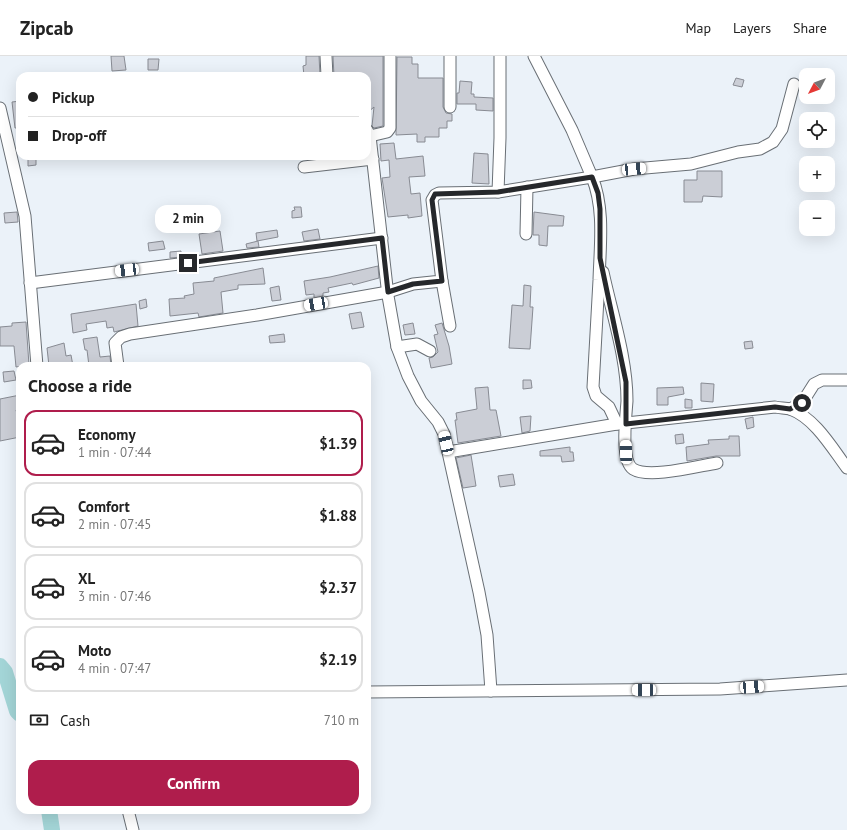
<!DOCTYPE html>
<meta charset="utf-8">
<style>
body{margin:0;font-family:"PT Sans",sans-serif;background:#f2f2f2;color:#222;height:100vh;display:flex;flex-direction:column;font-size:15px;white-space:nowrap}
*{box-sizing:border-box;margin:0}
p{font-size:13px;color:#767676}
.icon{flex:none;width:22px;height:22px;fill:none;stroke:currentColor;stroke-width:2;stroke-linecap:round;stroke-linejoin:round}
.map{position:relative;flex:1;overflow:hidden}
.panel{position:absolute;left:16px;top:306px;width:355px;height:452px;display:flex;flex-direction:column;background:#fff;border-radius:12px;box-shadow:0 4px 16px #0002}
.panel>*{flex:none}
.hud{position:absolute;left:16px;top:16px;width:355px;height:88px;border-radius:12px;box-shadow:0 4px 16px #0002;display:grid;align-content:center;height:88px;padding:0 12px;background:#fff}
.needle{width:26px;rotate:229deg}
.fabs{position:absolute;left:799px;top:12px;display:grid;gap:8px}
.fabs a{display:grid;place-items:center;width:36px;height:36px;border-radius:8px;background:#fff;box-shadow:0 4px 16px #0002;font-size:20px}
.end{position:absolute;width:18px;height:18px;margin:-9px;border:5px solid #26282b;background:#fff;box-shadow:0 0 0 2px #fff}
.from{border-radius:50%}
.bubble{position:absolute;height:28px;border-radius:12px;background:#fff;box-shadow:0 4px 16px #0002;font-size:13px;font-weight:700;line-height:28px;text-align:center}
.car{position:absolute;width:12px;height:24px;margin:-12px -6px;border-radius:5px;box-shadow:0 0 3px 1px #0007;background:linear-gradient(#fff 24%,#345 0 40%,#fff 0 76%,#345 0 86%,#fff 0)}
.hud b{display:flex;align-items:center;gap:14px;height:38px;font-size:15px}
.hud b+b{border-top:1px solid #e0e0e0}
.hud i{width:10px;height:10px;background:#222}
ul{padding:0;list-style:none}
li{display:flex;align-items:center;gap:12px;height:66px;margin:0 8px 6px;padding:0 4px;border:2px solid #e0e0e0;border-radius:12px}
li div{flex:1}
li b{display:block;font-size:15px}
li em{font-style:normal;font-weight:700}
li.active{border-color:#af1d4c}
li>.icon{width:36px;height:36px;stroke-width:1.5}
h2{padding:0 12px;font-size:18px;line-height:48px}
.pay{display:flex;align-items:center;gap:10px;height:44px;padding:0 12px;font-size:15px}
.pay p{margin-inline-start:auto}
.action{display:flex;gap:8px;margin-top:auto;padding:8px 12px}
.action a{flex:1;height:46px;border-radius:12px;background:#af1d4c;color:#fff;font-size:16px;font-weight:700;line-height:46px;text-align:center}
header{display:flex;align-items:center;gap:24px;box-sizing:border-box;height:56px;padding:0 20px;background:#fff;border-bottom:1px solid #e0e0e0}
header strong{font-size:19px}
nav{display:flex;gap:22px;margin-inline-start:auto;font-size:14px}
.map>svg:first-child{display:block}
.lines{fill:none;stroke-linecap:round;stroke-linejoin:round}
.river{stroke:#a3d5d7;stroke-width:16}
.building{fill:#cbced6;stroke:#888b93}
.minor-casing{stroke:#696f75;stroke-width:13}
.minor{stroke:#fff;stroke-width:11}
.route{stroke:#26282b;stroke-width:5}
</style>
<header>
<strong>Zipcab</strong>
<nav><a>Map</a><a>Layers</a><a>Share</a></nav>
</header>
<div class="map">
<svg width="847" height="774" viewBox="0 0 847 774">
<rect width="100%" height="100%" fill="#ebf2f9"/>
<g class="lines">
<g class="river">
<path d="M0 610 5 616 17 655 20 658"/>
<path d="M49 754 52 774"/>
</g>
</g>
<g class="building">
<path d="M111 0H124L126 14 112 15Z"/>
<path d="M306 0H319L320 20H304L303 10 306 9Z"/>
<path d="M333 0H383V70L374 72 372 70 374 51 367 57V20H334Z"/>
<path d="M397 1H412V8H418V22H443V51L446 57 452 58V65H447V72H439V81H425V86H417V78L396 79Z"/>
<path d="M148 3H159L158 14H148Z"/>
<path d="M736 22 744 24 742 31 733 29Z"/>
<path d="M460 25 472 26 471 38H474V41L493 42V55L476 54V48H457V37H459Z"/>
<path d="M20 45V72H15L12 46Z"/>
<path d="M394 87 396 103 423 100 425 120 409 121 411 138 420 137 422 160 408 162V159L388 161 382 122 390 121 389 104 381 105 380 88Z"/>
<path d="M474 97 488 98 489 128 472 127Z"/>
<path d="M28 100H36V109L28 110Z"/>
<path d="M697 115H722V141L703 140 702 146H684V124H697Z"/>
<path d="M294 151H301L302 161 292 162V155L295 154Z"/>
<path d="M17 156 18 166 5 167 4 157Z"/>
<path d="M534 156 564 160 563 170H548L547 190 539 189V179H533Z"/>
<path d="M318 173 320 183 304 185 302 176Z"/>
<path d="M277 174 278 181 257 185 256 177Z"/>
<path d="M220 175 223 195 202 198 199 178Z"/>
<path d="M163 185 165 193 149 195 148 187Z"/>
<path d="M258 185 259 191 247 192 246 188Z"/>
<path d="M181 195V201L170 202V196Z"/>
<path d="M378 210 379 222 353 229 352 227 328 232 329 236 323 237V240L314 242V238L306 239 304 225 330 221Z"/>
<path d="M263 212 265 228 238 229V233L221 236 223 257 199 261 198 257 170 260 169 243 185 242 184 240 194 238 193 227 214 225V222Z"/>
<path d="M524 229 531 230 530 251H533L530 293 509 292 512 249 523 250Z"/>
<path d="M279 230 281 244 272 245 270 232Z"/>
<path d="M146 243 147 251 140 253 139 245Z"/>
<path d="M136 248 138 270 114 276 113 271 107 272 106 265 86 268 87 274 73 277 71 258Z"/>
<path d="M361 256 364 271 352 273 349 258Z"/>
<path d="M26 266 29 309 16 311 14 290H0V271L12 270V267Z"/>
<path d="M413 267 415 278 405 279 403 269Z"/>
<path d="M442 267 449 290 452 308 431 312 429 302 433 301 438 296 434 279 438 278 435 269Z"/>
<path d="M284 278 285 286 270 287 269 280Z"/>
<path d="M97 281 100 301 110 300 111 310H89L87 294H85L83 283Z"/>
<path d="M752 285 753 292 745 293 744 286Z"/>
<path d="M64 287 66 300 71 299 73 310H49L47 292Z"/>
<path d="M14 315 16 324 4 326 3 316Z"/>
<path d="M523 324H531L532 332 523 333Z"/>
<path d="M701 327 714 328 713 346 701 345Z"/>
<path d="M488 331 490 354H496L501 380 458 387 455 364H457L456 357 477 353 475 332Z"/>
<path d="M683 331 684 338 668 341V349H657V332Z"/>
<path d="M20 339V353L16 354 20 368V381L0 385V343Z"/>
<path d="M685 343 692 344V352H685Z"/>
<path d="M531 360 530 375 522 377 520 361Z"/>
<path d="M753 361 754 371 747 373 745 363Z"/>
<path d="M683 378 684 387 676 388 675 379Z"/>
<path d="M729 380H739L740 400H716L687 405 686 391 709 388 708 384 729 383Z"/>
<path d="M570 391V396H573L574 405 562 406 561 400H540V395Z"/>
<path d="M471 399 476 430 463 432 456 402Z"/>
<path d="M513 418 515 429 500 431 498 420Z"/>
</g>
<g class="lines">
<g class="minor-casing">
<g id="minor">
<path d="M326 0 327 20"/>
<path d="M534 0 572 74 592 121 634 113 691 108 738 96 760 93 773 86 782 73 794 28"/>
<path d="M450 51V0"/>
<path d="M0 52 25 160 37 310"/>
<path d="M367 74 370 80 388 240 397 291 408 320 421 345 438 366 444 378 479 536 487 579 491 635"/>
<path d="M370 80 387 76 390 72V0"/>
<path d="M304 111 373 103"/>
<path d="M498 136 592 121C605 153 600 190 599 224 597 260 595 296 593 331L596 340 609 351 617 368"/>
<path d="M526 178 527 131"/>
<path d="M603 216C612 258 627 302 627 345 626 360 620 404 633 413 649 423 698 410 717 407"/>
<path d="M442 225 450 270"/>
<path d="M30 227 382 182"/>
<path d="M397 291 417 288 430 295"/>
<path d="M118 310 115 287 121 281 130 278 257 259 388 236 413 228 442 225 432 144 435 139 439 137 498 136 500 82V0"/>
<path d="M790 353 802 347 814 328 822 324H847"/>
<path d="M448 396 617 368 775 351C780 352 786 352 790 353 815 362 832 392 847 412"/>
<path d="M367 636 720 633 847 624"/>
<path d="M128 754 133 774"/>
</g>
</g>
<use href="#minor" class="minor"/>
</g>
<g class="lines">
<path class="route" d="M188 207 382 182 388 236 413 228 442 225 432 144 435 138 498 136 592 121 598 137 600 153V202L626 326V368L775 351 790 353 802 347"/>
</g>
</svg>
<div class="fabs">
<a><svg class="needle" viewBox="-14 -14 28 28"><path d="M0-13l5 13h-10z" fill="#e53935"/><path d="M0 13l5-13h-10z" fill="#767676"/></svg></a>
<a><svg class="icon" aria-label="locate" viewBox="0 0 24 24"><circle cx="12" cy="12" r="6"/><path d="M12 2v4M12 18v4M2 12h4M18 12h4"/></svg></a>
<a>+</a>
<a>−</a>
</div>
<i class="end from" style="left:802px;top:347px"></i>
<i class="end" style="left:188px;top:207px"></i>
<div class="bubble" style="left:155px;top:149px;width:66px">2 min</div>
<i class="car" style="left:634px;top:113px;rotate:85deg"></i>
<i class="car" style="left:127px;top:214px;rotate:263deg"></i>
<i class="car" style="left:316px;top:248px;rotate:260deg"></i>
<i class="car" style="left:446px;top:387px;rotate:347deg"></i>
<i class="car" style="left:626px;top:396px;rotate:359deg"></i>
<i class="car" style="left:752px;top:631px;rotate:86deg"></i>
<i class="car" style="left:644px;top:634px;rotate:270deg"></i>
<div class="hud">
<b><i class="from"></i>Pickup</b>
<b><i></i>Drop-off</b>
</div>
<section class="panel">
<h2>Choose a ride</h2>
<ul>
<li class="active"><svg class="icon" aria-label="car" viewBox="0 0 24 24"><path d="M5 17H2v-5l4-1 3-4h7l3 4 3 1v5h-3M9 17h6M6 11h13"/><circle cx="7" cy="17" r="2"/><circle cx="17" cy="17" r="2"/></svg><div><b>Economy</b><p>1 min · 07:44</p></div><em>$1.39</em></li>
<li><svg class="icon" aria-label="car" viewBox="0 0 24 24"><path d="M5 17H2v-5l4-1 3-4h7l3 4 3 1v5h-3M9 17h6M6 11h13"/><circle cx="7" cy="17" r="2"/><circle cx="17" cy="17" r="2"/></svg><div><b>Comfort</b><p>2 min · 07:45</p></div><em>$1.88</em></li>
<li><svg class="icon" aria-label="car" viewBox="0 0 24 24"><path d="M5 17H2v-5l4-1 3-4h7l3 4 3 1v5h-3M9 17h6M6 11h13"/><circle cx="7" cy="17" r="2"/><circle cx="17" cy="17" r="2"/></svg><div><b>XL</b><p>3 min · 07:46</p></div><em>$2.37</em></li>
<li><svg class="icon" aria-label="car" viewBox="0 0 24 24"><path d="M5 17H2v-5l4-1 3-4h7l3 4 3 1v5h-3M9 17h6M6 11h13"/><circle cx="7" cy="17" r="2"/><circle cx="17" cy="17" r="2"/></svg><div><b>Moto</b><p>4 min · 07:47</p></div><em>$2.19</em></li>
</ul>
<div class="pay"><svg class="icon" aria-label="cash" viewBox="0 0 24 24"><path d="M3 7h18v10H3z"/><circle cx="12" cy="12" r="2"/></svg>Cash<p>710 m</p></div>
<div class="action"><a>Confirm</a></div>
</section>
</div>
